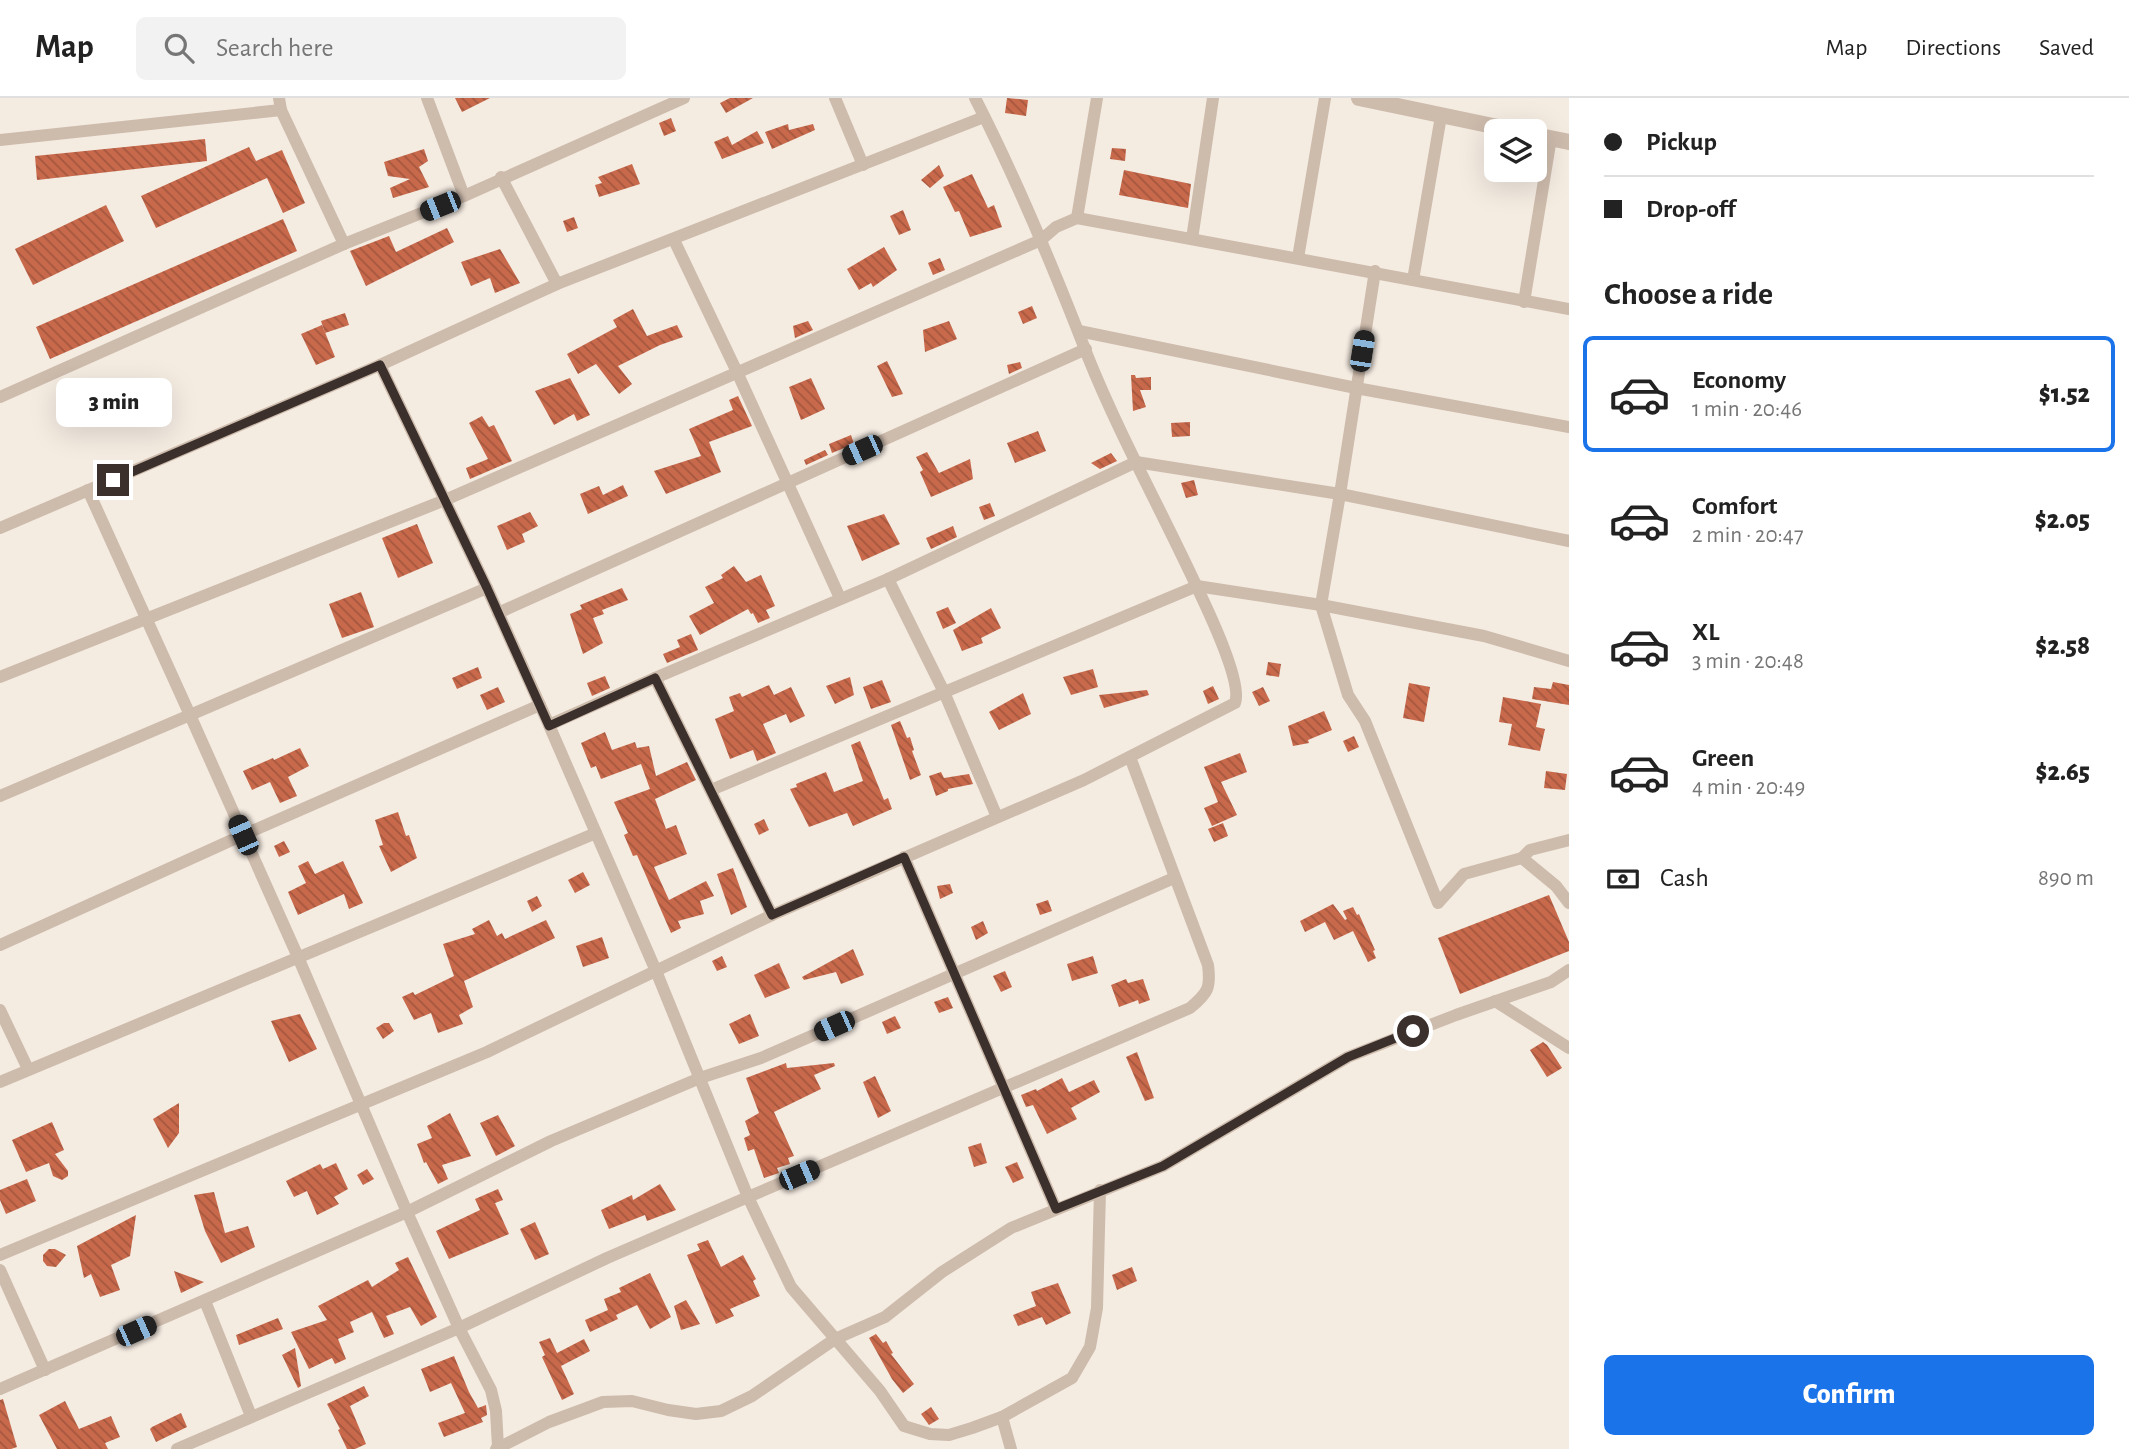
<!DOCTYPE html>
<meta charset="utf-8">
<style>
body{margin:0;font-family:"Alegreya Sans",sans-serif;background:#f2f2f2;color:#222;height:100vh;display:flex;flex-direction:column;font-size:26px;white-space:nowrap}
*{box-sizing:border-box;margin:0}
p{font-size:23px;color:#767676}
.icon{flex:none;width:38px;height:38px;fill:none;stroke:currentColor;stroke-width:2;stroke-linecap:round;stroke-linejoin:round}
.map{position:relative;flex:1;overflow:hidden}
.panel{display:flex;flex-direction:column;background:#fff;width:560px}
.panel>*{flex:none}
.guide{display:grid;align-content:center;height:154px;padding:0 35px;background:#fff}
.tools{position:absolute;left:1484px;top:21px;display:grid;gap:14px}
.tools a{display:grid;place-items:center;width:63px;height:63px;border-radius:10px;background:#fff;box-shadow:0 7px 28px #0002;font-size:35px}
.end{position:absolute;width:32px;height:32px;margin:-16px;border:9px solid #3b302b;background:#fff;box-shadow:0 0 0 4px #fff}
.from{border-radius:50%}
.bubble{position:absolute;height:49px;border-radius:10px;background:#fff;box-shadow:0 7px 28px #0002;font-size:23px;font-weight:800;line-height:49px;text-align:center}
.car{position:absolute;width:21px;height:42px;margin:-21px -10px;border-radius:9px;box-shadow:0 0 5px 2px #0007;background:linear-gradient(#222 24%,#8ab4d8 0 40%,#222 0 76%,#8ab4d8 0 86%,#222 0)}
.guide b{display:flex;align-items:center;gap:24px;height:66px;font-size:26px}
.guide b+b{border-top:2px solid #e0e0e0}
.guide i{width:18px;height:18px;background:#222}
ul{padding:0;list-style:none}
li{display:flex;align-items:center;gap:21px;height:116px;margin:0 14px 10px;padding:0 21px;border:4px solid transparent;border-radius:10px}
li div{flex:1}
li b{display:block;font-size:26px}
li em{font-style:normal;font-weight:800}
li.current{border-color:#1a73e8}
li>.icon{width:63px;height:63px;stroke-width:1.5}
h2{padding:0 35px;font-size:32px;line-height:84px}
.pay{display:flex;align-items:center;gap:18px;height:77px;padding:0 35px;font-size:26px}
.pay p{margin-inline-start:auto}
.cta{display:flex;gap:14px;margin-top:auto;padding:14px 35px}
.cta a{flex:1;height:80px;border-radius:10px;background:#1a73e8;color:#fff;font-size:28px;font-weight:800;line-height:80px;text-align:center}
header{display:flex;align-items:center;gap:42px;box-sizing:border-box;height:98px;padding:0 35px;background:#fff;border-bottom:2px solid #e0e0e0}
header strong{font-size:33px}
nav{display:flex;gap:38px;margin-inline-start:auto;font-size:24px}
.search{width:490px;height:63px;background:#f2f2f2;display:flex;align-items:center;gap:18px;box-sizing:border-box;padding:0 24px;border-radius:10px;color:#767676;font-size:26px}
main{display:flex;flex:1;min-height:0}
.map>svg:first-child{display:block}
.building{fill:url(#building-back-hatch)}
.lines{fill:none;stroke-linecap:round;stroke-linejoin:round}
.minor{stroke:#cdbbac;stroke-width:12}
.tertiary{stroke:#cdbbac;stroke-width:16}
.route{stroke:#3b302b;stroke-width:9}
</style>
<header>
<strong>Map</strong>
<div class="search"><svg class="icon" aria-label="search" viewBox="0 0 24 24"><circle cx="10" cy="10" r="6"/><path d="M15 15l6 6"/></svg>Search here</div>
<nav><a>Map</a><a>Directions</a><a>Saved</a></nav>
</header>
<main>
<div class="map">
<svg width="1569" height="1351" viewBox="0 0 1569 1351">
<defs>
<pattern id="building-back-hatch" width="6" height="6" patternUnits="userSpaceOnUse" patternTransform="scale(1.75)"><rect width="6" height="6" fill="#c8694b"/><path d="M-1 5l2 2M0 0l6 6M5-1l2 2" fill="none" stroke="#a4573f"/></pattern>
</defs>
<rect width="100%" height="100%" fill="#f4ebe1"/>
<g class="building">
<path d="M455 0H490L462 14Z"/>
<path d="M730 0H753L726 15 720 5Z"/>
<path d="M1007 0 1028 2 1026 18 1005 15Z"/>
<path d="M671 20 676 33 664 38 659 25Z"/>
<path d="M788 26 789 32 813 26 815 32 772 51 765 34Z"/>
<path d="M757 33 764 45 722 61 714 44 728 38 732 47Z"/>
<path d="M205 41 207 63 37 82 35 58Z"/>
<path d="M249 49 256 63 282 52 305 105 283 115 267 80 156 130 141 98Z"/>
<path d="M1112 50 1126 51 1125 63 1110 61Z"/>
<path d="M424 51 428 63 419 69 429 89 393 100 390 90 410 81 388 78 384 64Z"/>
<path d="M632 66 640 86 599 99 595 87 602 85 598 79Z"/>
<path d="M939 67 944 78 930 90 921 82Z"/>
<path d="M1124 72 1191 86 1188 110 1119 97Z"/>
<path d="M972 76 988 110 994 107 1002 129 970 139 959 113 955 114 943 89Z"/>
<path d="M106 107 124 143 33 187 15 151Z"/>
<path d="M903 112 911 132 899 137 890 118Z"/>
<path d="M574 119 578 130 567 134 563 123Z"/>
<path d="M283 121 297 153 50 261 36 229Z"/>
<path d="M447 130 454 144 366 188 350 153 389 138 396 154Z"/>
<path d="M884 149 897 172 873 189 871 185 859 192 847 171Z"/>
<path d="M500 151 520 185 495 195 490 180 471 188 461 164Z"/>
<path d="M940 160 945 172 933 177 928 165Z"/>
<path d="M1032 208 1037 220 1023 226 1018 214Z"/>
<path d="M633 211 647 238 677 227 683 239 660 247 618 268 632 286 619 296 596 266 578 276 567 256 617 229 613 222Z"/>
<path d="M345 215 349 227 325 235 321 223Z"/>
<path d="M808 223 813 232 795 240 793 228Z"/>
<path d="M949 223 957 241 925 254 923 232Z"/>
<path d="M322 227 335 259 316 267 301 236Z"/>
<path d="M887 263 903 296 892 299 877 268Z"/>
<path d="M1020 264 1022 270 1009 276 1007 267Z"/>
<path d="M1131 277H1135L1136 280 1151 279V292H1140L1146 309 1133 313Z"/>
<path d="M570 280 590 317 577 323 574 316 554 327 535 293Z"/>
<path d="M811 280 825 311 801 322 789 289Z"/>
<path d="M738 298 752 328 709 344 721 374 666 396 654 373 701 358 689 331 733 312 729 302Z"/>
<path d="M482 318 489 329 494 327 512 363 470 381 466 370 488 361 469 325Z"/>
<path d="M1190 324V338L1172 339 1171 325Z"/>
<path d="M1038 333 1046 353 1015 365 1007 345Z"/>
<path d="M851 337 854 346 832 355 829 346Z"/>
<path d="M825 352 828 357 806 367 804 362Z"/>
<path d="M927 354 939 375 970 361 973 381 931 399 920 374 923 372 916 359Z"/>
<path d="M1111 355 1117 363 1100 371 1091 365Z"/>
<path d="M1194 382 1198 397 1186 400 1181 385Z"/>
<path d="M623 387 628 398 588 416 580 396 599 388 603 397Z"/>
<path d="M990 405 995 418 984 422 979 409Z"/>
<path d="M530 414 538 428 522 436 525 444 507 452 497 428Z"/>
<path d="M884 416 900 446 862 463 847 428Z"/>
<path d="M417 426 433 465 398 480 382 440Z"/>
<path d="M953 428 957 439 931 451 926 440Z"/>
<path d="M734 468 746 484 761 477 775 508 766 512 770 520 758 525 753 515 751 516 748 511 700 537 689 518 714 505 705 489 723 480 721 477Z"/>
<path d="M622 490 628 502 602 512 604 516 593 520 603 545 583 556 570 516 582 511 580 507Z"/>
<path d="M361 494 374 529 342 540 329 506Z"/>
<path d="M948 509 956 525 943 531 936 514Z"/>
<path d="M991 510 1001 530 981 540 983 545 962 553 953 532Z"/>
<path d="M691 536 698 552 667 565 663 556 680 549 677 542Z"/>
<path d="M1268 564 1281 566 1279 579 1266 577Z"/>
<path d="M478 569 482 580 457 591 452 580Z"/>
<path d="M1093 571 1098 589 1071 597 1063 579Z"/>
<path d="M605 578 610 590 592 598 587 585Z"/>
<path d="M850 579 854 597 835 606 826 588Z"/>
<path d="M882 582 891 604 871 611 863 589Z"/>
<path d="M1553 584 1569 587V607L1532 601 1534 589 1551 591Z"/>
<path d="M1409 585 1430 589 1424 624 1403 620Z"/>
<path d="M769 587 774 597 791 589 805 618 790 625 786 616 763 626 776 655 757 663 753 652 730 661 715 621 734 613 729 599 740 595 742 599Z"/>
<path d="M1213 588 1219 601 1208 606 1203 593Z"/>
<path d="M498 589 505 604 487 612 480 597Z"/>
<path d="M1263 589 1270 603 1259 608 1252 594Z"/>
<path d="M1147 592 1149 597 1104 610 1099 597Z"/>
<path d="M1023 595 1031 616 999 632 989 614Z"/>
<path d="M1503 599 1541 606 1536 629 1545 631 1540 653 1508 647 1512 626 1499 624Z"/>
<path d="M1324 613 1332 632 1308 642 1309 645 1293 648 1288 628Z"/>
<path d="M900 623 907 640 910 639 914 652 912 653 921 677 910 682 891 627Z"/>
<path d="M605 634 612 652 635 644 637 650 649 648 656 678 687 664 696 682 655 701 666 731 676 727 687 756 654 769 669 802 706 783 714 798 700 803 704 816 678 823 681 830 671 835 637 757 633 758 624 737 628 735 614 704 650 691 641 666 601 681 596 668 591 670 581 645Z"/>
<path d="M1354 638 1359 649 1348 654 1343 643Z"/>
<path d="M860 643 884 702 888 700 892 711 853 728 847 715 809 729 790 691 797 689 796 686 826 674 834 694 863 683 851 647Z"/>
<path d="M300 650 309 668 288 679 297 698 280 705 270 684 252 692 243 673 273 660 274 662Z"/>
<path d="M1240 655 1247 674 1221 684 1237 717 1212 728 1204 710 1218 704 1204 669Z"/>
<path d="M1546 673 1567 676 1565 692 1544 690Z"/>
<path d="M941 674 944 680 969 676 973 686 948 691V693L936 698 929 678Z"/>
<path d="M398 714 406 738 409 737 417 760 391 774 379 748 383 747 375 722Z"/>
<path d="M764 721 769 732 759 737 754 726Z"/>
<path d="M1223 725 1228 738 1214 744 1208 731Z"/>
<path d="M284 743 290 754 279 759 274 748Z"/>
<path d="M308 763 315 776 343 763 363 805 349 811 344 796 298 817 288 794 306 785 298 768Z"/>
<path d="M733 770 747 809 731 817 717 776Z"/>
<path d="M583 774 590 787 575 795 568 782Z"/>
<path d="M950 786 953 795 940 801 937 788Z"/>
<path d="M1549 797 1569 844V853L1460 896 1438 840Z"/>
<path d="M537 798 542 808 532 814 527 803Z"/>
<path d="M1048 802 1052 813 1040 817 1036 806Z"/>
<path d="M1333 806 1345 822 1347 821 1343 813 1353 809 1357 817 1359 816 1375 852 1373 853 1376 860 1368 864 1353 833 1334 842 1325 824 1305 834 1300 823Z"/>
<path d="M489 822 497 838 502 835 505 841 546 822 555 840 464 883 473 909 459 917 463 926 438 935 431 915 414 922 402 899 413 894 415 897 454 878 443 846 475 836 472 831Z"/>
<path d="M983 823 988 835 976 842 971 829Z"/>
<path d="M602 839 609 860 583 869 576 848Z"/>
<path d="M853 851 864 877 841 886 836 874 804 882 802 879Z"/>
<path d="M722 858 727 869 717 873 712 863Z"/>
<path d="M1093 858 1098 875 1072 883 1067 866Z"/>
<path d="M779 865 790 890 765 900 754 877Z"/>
<path d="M1005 873 1012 889 1001 894 993 878Z"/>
<path d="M1126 881 1128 885 1143 881 1150 902 1139 906 1138 902 1119 909 1111 887Z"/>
<path d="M948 899 953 910 939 915 934 904Z"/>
<path d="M300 916 317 951 289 964 271 923Z"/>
<path d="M750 916 759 938 739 946 729 926Z"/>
<path d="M895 918 901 930 887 936 882 924Z"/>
<path d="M384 925H389L394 933 383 941 376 930Z"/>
<path d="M1543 944 1547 947 1562 970 1547 979 1530 952Z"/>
<path d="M1137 954 1154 1000 1145 1003 1126 959Z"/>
<path d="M786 965 787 970 834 965 835 968 814 977 821 991 774 1014 794 1058 788 1060 790 1066 777 1070 779 1075 764 1080 754 1051 748 1053 744 1040 750 1037 745 1023 759 1015 746 980Z"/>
<path d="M875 978 891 1013 878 1020 863 984Z"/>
<path d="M1062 980 1069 994 1094 982 1100 994 1071 1010 1077 1021 1047 1036 1033 1007 1026 1009 1021 997 1036 991 1037 993Z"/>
<path d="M179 1005V1035L168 1050 153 1021Z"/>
<path d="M450 1015 471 1058 442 1067 448 1081 438 1086 426 1064 424 1065 417 1046 432 1040 427 1028Z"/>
<path d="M498 1017 515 1048 496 1058 480 1025Z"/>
<path d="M52 1024 64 1052 55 1056 68 1073V1078L62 1082 53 1078 49 1065 26 1074 12 1042Z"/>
<path d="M981 1045 987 1065 974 1069 968 1049Z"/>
<path d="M1017 1064 1024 1080 1013 1085 1005 1069Z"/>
<path d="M336 1065 348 1091 334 1099 339 1106 317 1117 307 1093 294 1099 286 1083 320 1066 323 1071Z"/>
<path d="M367 1071 374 1081 363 1087 357 1077Z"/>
<path d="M27 1081 36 1103 6 1116 0 1102V1092Z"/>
<path d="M660 1086 676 1112 647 1123 645 1117 609 1131 601 1112 632 1097 633 1102Z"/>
<path d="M498 1091 503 1102 495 1105 509 1136 449 1161 436 1133 480 1112 475 1101Z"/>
<path d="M214 1094 225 1135 248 1128 255 1149 221 1165 205 1133 194 1097Z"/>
<path d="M136 1117 130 1158 111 1167 120 1192 100 1199 91 1176 84 1180 77 1148Z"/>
<path d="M535 1124 549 1156 535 1162 520 1131Z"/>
<path d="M708 1142 721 1169 743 1157 756 1181 753 1183 760 1198 730 1211 734 1218 716 1226 687 1157 700 1152 697 1146Z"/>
<path d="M49 1151H55L66 1157 56 1169 47 1168 43 1163V1157Z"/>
<path d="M408 1159 437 1219 421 1228 410 1209 386 1218 394 1236 384 1240 372 1214 350 1224 354 1234 338 1241 346 1261 335 1266 332 1260 309 1271 291 1234 327 1222 318 1208 368 1182 372 1189 399 1172 395 1165Z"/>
<path d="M1132 1169 1137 1183 1117 1192 1112 1177Z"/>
<path d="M174 1173 204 1184 181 1195Z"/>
<path d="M650 1175 671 1219 650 1231 637 1207 616 1217 618 1221 590 1234 585 1222 608 1212 604 1201 621 1194 619 1190Z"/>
<path d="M1058 1185 1071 1215 1046 1227 1042 1219 1018 1228 1013 1217 1036 1208 1031 1194Z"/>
<path d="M686 1202 700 1226 681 1232 674 1208Z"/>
<path d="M278 1220 283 1231 239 1247 236 1237Z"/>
<path d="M876 1236 883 1245 886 1243 893 1255 891 1256 914 1286 903 1295 892 1281 869 1240Z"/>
<path d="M550 1240 557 1255 584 1241 590 1253 561 1268 574 1296 562 1302 542 1259 545 1257 539 1244Z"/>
<path d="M295 1250 301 1288 298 1290 282 1257Z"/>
<path d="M454 1258 469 1294 478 1310 486 1307 487 1317 481 1320 483 1324 444 1339 438 1325 465 1315 451 1285 430 1294 421 1271Z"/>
<path d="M364 1288 369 1298 350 1308 366 1346 355 1351H347L338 1332 340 1331 327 1306Z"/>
<path d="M3 1301 17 1349 11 1351H0V1302Z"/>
<path d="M65 1303 79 1331 111 1318 120 1339 105 1345 108 1351H57L39 1317Z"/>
<path d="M931 1309 939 1321 929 1327 921 1316Z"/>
<path d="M181 1315 187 1329 156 1344 150 1331 152 1329Z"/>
</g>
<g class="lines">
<g class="minor">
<path d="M279 0 281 12 344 146"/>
<path d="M427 0 464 98"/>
<path d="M835 0 863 67"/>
<path d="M0 42 281 12"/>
<path d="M501 79 557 186"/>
<path d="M1077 120 1097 0"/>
<path d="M1192 141 1213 0"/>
<path d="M674 142 737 274 840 500"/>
<path d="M1298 160 1325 0"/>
<path d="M1375 173 1340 396 1321 507 1348 597 1365 623 1438 805 1464 776 1522 760 1556 788 1569 805"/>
<path d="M1413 182 1441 18"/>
<path d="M1524 204 1551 40"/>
<path d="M1079 233 1356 290 1569 329"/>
<path d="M380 267 487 490 549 627 656 873 748 1099 791 1189 880 1293 904 1328 930 1336 949 1337 972 1330 1002 1319 1072 1280 1090 1249 1097 1210 1100 1092"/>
<path d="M0 299 344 146 464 98 684 0"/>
<path d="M88 392 190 617 487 490"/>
<path d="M0 430 380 267 557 186 984 19"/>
<path d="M888 481 944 594 997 719"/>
<path d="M498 515 1086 251"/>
<path d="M0 579 445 402 1041 142 1056 129 1077 120 1569 211"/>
<path d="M655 580 772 817"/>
<path d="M549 627 655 580 888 481 1136 364 1340 396 1569 443"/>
<path d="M711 692 1197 488 1321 507 1484 538 1569 563"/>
<path d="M0 698 190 617 298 859 407 1114 459 1230 491 1292 496 1313 498 1349"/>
<path d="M904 759 1056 1111"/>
<path d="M1522 760 1530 752 1569 742"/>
<path d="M0 847 243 737 540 607"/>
<path d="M1495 903 1569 950"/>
<path d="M0 912 28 971"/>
<path d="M0 984 596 735"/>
<path d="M0 1157 487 954 772 817 1084 682 1235 605C1243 584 1206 508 1195 485 1160 410 1119 336 1088 259 1054 171 1018 84 975 0"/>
<path d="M0 1172 45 1272"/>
<path d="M205 1203 251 1318"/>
<path d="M0 1291 407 1114 551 1043 700 980 761 960 1174 780"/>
<path d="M1002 1319 1011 1351"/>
<path d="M177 1351 459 1230 607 1160 748 1099 1190 910C1208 895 1211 890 1208 867L1130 659"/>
<path d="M496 1351 549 1324 603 1304 632 1303 668 1312 696 1316 721 1313 752 1298 835 1241 885 1219 942 1174 1011 1130 1163 1068 1348 959 1456 917 1551 884 1569 872"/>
</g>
<g class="tertiary">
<path d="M1359 0 1517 33"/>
<path d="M1535 37 1569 44"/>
</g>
</g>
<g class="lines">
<path class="route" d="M113 382 380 267 487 490 549 628 655 580 772 817 904 759 1056 1111 1163 1068 1348 959 1413 933"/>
</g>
</svg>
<div class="tools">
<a><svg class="icon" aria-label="layers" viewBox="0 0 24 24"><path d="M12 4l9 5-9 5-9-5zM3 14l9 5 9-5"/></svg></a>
</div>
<i class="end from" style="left:1413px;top:933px"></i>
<i class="end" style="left:113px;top:382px"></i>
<div class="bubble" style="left:56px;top:280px;width:116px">3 min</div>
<i class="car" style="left:440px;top:108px;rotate:248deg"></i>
<i class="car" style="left:1362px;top:253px;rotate:9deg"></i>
<i class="car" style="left:862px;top:352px;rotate:246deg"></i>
<i class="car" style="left:243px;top:737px;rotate:336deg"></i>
<i class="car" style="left:834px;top:928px;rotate:246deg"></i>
<i class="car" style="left:799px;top:1077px;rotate:67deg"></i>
<i class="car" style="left:136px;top:1233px;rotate:66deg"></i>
</div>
<section class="panel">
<div class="guide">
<b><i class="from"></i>Pickup</b>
<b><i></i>Drop-off</b>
</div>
<h2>Choose a ride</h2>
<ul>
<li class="current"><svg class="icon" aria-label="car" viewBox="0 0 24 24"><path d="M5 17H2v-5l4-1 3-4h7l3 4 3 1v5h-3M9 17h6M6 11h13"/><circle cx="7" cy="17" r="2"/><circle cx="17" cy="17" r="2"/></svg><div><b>Economy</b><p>1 min · 20:46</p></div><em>$1.52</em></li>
<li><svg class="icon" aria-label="car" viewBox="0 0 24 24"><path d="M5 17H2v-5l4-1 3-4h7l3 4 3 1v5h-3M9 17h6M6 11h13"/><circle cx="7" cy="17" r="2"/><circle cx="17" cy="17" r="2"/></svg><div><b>Comfort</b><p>2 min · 20:47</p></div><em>$2.05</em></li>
<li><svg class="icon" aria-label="car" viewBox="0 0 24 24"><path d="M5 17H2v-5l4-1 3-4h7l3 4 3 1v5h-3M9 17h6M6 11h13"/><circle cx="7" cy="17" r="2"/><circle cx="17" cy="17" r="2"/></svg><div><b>XL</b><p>3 min · 20:48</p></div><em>$2.58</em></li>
<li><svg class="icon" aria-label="car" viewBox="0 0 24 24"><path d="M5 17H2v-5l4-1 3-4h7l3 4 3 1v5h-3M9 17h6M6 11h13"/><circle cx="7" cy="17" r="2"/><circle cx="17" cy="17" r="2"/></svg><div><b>Green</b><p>4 min · 20:49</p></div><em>$2.65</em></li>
</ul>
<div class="pay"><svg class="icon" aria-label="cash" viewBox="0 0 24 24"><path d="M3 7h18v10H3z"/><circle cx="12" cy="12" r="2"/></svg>Cash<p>890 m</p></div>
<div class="cta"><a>Confirm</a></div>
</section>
</main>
